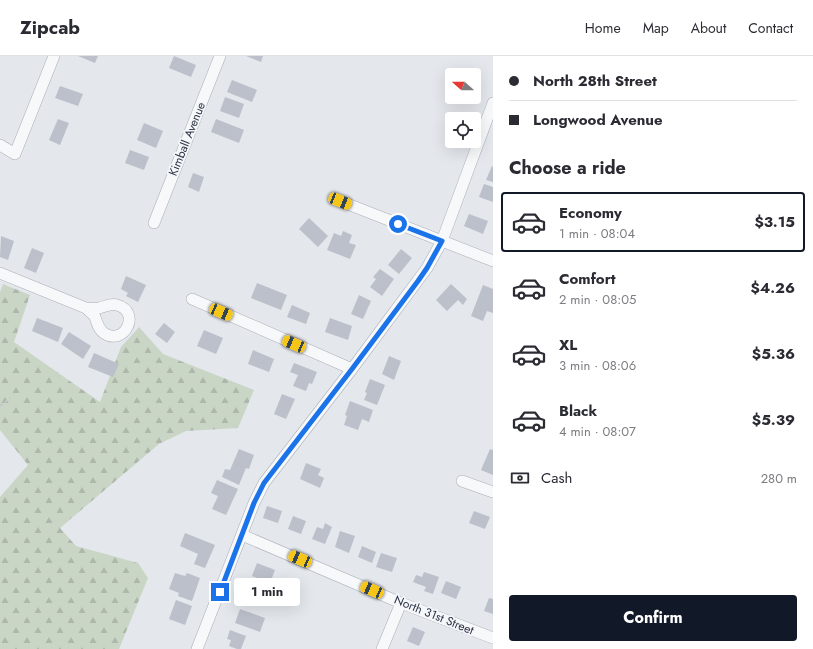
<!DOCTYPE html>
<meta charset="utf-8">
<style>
body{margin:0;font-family:Jost,sans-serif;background:#f2f2f3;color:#2b2b33;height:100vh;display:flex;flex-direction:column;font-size:15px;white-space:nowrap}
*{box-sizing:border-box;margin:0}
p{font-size:13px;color:#7c7c81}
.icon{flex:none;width:22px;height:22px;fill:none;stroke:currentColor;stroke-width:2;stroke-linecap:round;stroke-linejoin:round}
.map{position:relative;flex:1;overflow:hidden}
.side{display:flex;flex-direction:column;background:#fff;width:320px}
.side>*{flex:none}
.hud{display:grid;align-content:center;height:88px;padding:0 16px;background:#fff}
.needle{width:26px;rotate:291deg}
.fabs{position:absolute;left:445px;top:12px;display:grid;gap:8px}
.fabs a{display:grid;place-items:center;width:36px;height:36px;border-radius:4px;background:#fff;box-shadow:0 4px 16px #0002;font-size:20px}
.end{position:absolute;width:18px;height:18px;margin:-9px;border:5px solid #1a73e8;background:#fff;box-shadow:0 0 0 2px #fff}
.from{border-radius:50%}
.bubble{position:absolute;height:28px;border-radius:4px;background:#fff;box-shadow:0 4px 16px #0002;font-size:13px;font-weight:700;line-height:28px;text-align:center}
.car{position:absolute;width:12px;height:24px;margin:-12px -6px;border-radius:5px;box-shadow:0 0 3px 1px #0007;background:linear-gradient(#f5c518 24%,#345 0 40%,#f5c518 0 76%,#345 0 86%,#f5c518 0)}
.hud b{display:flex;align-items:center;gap:14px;height:38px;font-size:15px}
.hud b+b{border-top:1px solid #e1e1e2}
.hud i{width:10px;height:10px;background:#2b2b33}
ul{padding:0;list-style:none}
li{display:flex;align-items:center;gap:12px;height:60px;margin:0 8px 6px;padding:0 8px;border:2px solid transparent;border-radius:4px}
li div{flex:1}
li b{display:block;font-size:15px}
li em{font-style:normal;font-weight:700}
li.on{border-color:#111827}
li>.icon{width:36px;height:36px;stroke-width:1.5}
h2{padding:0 16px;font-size:18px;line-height:48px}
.pay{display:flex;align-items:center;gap:10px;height:44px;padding:0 16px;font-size:15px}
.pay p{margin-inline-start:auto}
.button{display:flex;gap:8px;margin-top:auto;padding:8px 16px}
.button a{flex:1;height:46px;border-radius:4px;background:#111827;color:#fff;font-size:16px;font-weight:700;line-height:46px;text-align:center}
header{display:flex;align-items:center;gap:24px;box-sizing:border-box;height:56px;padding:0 20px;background:#fff;border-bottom:1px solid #e1e1e2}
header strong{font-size:19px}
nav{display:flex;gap:22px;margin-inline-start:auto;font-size:14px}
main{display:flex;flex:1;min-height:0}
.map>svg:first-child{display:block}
.forest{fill:url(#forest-firs)}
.building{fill:#bbc0ca}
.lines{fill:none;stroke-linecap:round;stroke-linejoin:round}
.street-casing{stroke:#a9aeb7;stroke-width:12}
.path{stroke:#c2c5cb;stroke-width:2;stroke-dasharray:3 3;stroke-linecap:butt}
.street{stroke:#f7f8fa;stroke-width:11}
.route{stroke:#1a73e8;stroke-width:5}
.labels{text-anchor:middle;stroke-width:3.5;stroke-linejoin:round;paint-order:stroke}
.street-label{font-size:12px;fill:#2b3445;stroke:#f4f6f9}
</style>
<header>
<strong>Zipcab</strong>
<nav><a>Home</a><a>Map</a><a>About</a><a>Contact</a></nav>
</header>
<main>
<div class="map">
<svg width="493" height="593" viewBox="0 0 493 593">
<defs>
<pattern id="forest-firs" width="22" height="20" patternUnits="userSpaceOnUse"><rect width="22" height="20" fill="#c9d6c5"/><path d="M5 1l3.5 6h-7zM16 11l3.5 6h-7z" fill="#adb8ab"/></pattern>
</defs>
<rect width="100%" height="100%" fill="#e4e7ec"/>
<path class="forest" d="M3 228 30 239 14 286 100 346 121 291 139 271 163 298 254 334 238 372 186 375 159 388 60 472 76 490 138 507 148 522 119 593H0V441L28 409 0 374V236Z"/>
<g class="building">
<path d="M78 0H98L95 7Z"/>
<path d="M174 0 196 9 191 21 169 12Z"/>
<path d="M246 0H263L261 6Z"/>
<path d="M232 24 257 34 252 46 227 36Z"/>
<path d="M60 30 83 38 78 50 55 42Z"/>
<path d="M225 41 244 48 239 62 220 55Z"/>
<path d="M58 63 69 67 60 89 49 84Z"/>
<path d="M216 63 244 74 239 87 211 76Z"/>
<path d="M144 67 163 75 156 92 137 84Z"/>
<path d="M130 94 149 101 144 114 125 107Z"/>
<path d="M492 110 493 111V126L486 124Z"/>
<path d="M193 117 204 121 199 136 188 131Z"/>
<path d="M484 128 493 131V146L479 141Z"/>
<path d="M469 158 488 165 483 178 464 170Z"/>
<path d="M309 162 328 180 318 191 299 173Z"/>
<path d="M343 175 352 179 349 187 356 189 350 203 327 194 334 177 341 180Z"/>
<path d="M1 180 14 185 8 204 0 201Z"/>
<path d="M32 192 44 197 36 217 24 212Z"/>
<path d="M401 193 412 202 399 218 388 209Z"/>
<path d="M380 213 394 223 382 240 370 231 376 223 373 221Z"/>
<path d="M126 220 146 229 138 246 126 240 128 237 121 233Z"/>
<path d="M257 227 287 239 281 254 251 242Z"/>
<path d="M451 228 467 243 463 249 458 244 447 255 436 244Z"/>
<path d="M483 229 493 233V257L487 255 483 265 471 260Z"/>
<path d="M359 239 371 245 363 263 351 258Z"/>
<path d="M292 249 310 257 306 268 287 261Z"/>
<path d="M37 262 63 272 58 286 32 275Z"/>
<path d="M330 262 352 270 348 284 325 276Z"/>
<path d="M164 267 175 276 167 287 155 278Z"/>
<path d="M204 274 223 282 216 298 197 290Z"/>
<path d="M69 276 91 290 83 303 61 288Z"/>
<path d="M253 294 274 303 269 316 248 308Z"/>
<path d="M94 297 119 308 113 321 88 311Z"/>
<path d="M389 300 401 305 394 324 382 318Z"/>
<path d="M294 307 317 316 312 328 309 327 306 335 293 330 298 319 290 316Z"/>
<path d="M370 323 385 329 377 349 364 344 367 337 365 336Z"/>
<path d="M282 338 295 343 286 363 274 358Z"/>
<path d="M350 345 373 354 369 366 362 363 358 374 344 369 347 360 345 359Z"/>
<path d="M239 393 254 399 249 413 246 412 239 429 222 421 225 413 230 414Z"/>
<path d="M490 393 493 394V419L481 414Z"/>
<path d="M306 407 321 413 318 419 324 422 320 432 300 423Z"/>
<path d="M217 424 238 433 226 459 212 453 218 440 211 437Z"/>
<path d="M267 450 282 455 278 467 263 462Z"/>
<path d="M474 455 490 461 485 473 469 467Z"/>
<path d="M293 460 306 465 301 478 288 473Z"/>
<path d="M325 467 332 471 325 488 312 483 317 471 323 473Z"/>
<path d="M340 475 355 480 349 497 335 491Z"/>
<path d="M185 477 215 489 205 512 194 508 198 498 180 490Z"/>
<path d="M362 490 376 496 372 507 358 501Z"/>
<path d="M381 497 397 502 392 516 376 511Z"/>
<path d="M257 507 275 514 270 527 252 520Z"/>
<path d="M424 516 439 521 433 538 424 535 426 531 413 526 416 519 422 521Z"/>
<path d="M175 517 185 520 187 517 200 522 192 545 178 540 179 537 169 533Z"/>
<path d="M446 525 461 531 456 543 441 537Z"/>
<path d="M249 530 269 537 265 550 244 543Z"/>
<path d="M489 542 493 543V558L484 555Z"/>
<path d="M176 544 192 550 185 569 169 563Z"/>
<path d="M240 553 265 562 260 576 235 567Z"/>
<path d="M413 571 425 576 419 590 407 585Z"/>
<path d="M230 574 246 580 241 593H237L229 590 231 584 227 583Z"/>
</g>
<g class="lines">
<g class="street-casing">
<g id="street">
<path d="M0 89 15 98 54 0"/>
<path d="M340 145 493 205"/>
<path d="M154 167 220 0"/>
<path d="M0 217 86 252C90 252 95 253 99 252 104 251 111 247 117 249 142 256 124 291 104 277 99 274 97 267 95 261 93 258 89 255 86 252"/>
<path d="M192 243 352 313"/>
<path d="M462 425 493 436"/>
<path d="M242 479 401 547 493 582"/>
<path d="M197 593 254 447 264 427 352 313 427 212 442 185 493 47"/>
<path d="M382 593 401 547"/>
</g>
</g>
<path class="path" d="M0 350 10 342"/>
<use href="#street" class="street"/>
</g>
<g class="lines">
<path class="route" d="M220 536 254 447 264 427 352 313 418 225 427 212 442 185 398 168"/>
</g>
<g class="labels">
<g class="street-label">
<text transform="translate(187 83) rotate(-68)" y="4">Kimball Avenue</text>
<text transform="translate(434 559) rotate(22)" y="4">North 31st Street</text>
</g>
</g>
</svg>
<div class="fabs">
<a><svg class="needle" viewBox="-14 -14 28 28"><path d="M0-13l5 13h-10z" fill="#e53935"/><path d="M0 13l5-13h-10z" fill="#7c7c81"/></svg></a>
<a><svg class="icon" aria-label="locate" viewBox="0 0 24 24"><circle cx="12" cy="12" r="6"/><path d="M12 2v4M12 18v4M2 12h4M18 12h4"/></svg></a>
</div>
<i class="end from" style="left:398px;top:168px"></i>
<i class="end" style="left:220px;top:536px"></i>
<div class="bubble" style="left:234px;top:522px;width:66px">1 min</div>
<i class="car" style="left:340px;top:145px;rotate:112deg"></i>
<i class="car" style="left:221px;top:256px;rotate:113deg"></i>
<i class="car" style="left:294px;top:288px;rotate:293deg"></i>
<i class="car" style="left:300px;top:503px;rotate:293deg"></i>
<i class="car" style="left:372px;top:534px;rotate:293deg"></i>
</div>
<section class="side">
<div class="hud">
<b><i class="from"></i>North 28th Street</b>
<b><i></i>Longwood Avenue</b>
</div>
<h2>Choose a ride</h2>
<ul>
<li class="on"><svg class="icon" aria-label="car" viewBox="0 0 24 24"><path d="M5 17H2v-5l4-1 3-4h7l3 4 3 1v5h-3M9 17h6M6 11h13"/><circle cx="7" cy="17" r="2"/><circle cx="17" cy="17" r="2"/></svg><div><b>Economy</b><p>1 min · 08:04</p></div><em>$3.15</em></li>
<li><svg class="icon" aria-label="car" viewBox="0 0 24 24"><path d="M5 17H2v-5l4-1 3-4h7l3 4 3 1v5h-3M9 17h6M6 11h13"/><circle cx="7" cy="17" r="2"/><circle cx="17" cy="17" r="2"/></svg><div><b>Comfort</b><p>2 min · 08:05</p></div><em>$4.26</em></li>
<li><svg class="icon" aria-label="car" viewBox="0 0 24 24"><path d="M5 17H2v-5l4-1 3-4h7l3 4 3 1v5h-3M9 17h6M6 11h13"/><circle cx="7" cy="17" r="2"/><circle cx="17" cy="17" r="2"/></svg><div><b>XL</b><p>3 min · 08:06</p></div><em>$5.36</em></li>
<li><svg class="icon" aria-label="car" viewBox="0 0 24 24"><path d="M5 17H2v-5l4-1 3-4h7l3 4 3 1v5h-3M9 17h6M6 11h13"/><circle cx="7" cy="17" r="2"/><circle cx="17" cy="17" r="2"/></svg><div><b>Black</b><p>4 min · 08:07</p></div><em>$5.39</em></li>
</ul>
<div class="pay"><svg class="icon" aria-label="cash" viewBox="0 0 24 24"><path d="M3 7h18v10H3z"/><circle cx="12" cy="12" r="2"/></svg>Cash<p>280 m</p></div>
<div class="button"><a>Confirm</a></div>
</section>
</main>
